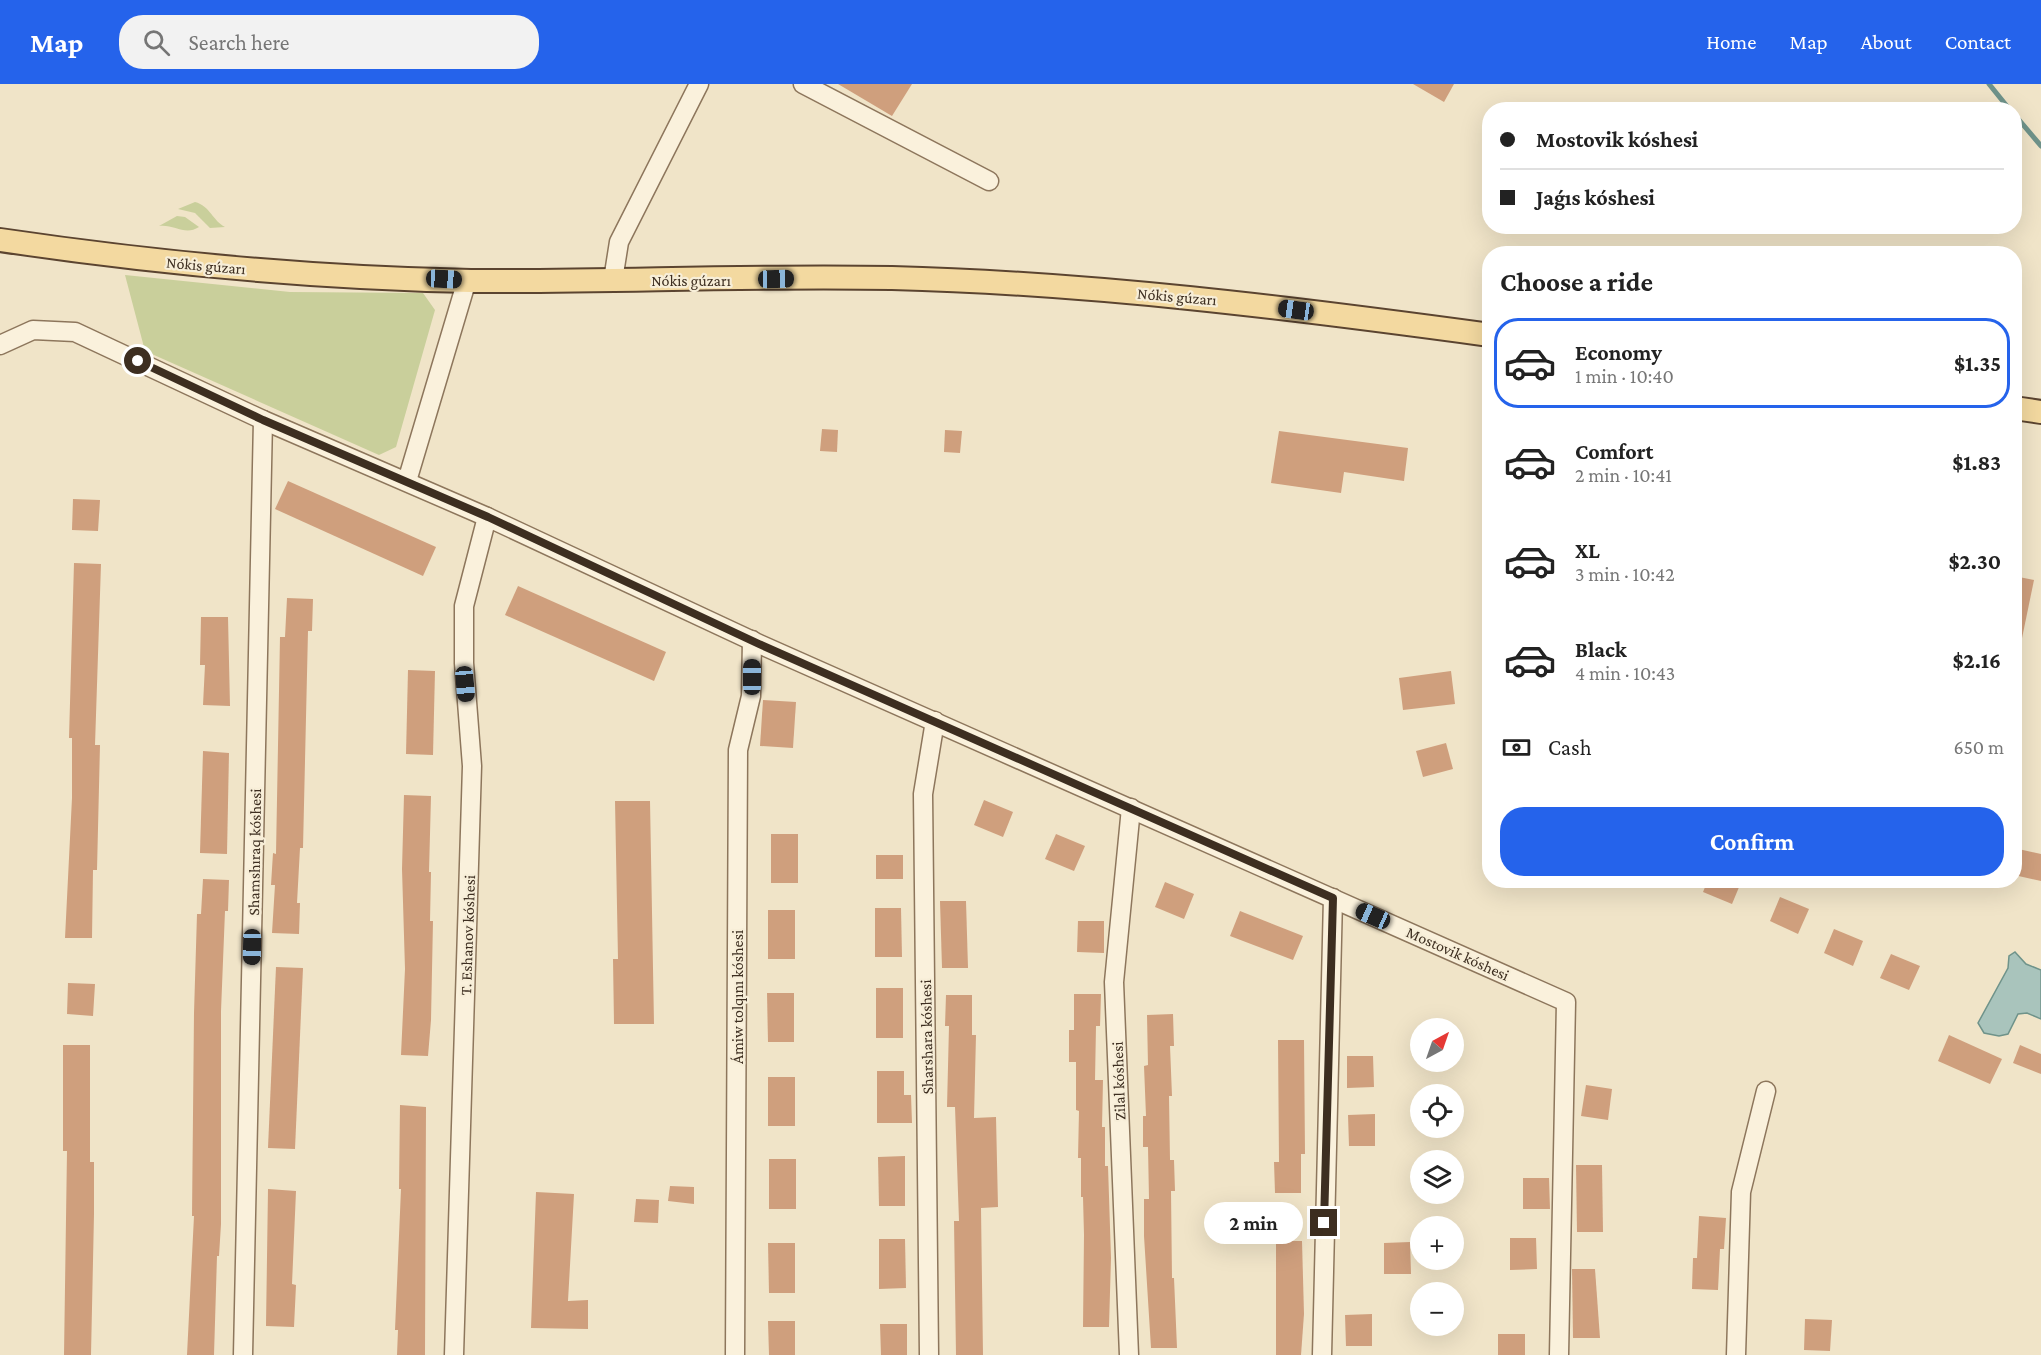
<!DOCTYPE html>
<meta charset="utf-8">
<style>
body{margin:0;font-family:"Crimson Pro",serif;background:#f2f2f2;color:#222;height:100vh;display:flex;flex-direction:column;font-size:22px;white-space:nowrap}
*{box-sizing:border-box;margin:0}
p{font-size:20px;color:#767676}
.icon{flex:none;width:33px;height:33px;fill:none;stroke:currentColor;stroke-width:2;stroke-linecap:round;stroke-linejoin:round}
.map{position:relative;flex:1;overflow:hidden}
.details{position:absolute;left:1482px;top:162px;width:540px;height:642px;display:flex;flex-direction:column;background:#fff;border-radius:24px;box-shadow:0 6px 24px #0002}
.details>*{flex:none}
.top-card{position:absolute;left:1482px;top:18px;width:540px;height:132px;border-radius:24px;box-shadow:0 6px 24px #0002;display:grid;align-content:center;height:132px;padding:0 18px;background:#fff}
.needle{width:39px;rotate:40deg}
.tools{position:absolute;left:1410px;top:934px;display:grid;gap:12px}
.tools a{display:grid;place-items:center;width:54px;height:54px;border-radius:50%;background:#fff;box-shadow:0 6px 24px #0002;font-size:30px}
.end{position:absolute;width:27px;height:27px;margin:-14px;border:8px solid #3d2e20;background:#fff;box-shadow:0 0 0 3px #fff}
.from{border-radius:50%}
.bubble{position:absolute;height:42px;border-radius:21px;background:#fff;box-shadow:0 6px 24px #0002;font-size:20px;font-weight:700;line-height:42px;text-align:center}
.car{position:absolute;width:18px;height:36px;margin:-18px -9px;border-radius:8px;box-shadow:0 0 4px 2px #0007;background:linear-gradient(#222 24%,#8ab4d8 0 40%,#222 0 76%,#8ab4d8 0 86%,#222 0)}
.top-card b{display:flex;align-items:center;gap:21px;height:57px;font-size:22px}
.top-card b+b{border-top:2px solid #e0e0e0}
.top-card i{width:15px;height:15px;background:#222}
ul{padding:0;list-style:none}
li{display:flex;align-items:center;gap:18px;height:90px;margin:0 12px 9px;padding:0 6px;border:3px solid transparent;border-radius:24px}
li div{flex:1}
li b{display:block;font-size:22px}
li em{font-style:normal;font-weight:700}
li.selected{border-color:#2563eb}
li>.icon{width:54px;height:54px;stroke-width:1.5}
h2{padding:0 18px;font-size:27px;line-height:72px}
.pay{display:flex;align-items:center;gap:15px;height:66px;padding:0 18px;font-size:22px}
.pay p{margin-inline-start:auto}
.cta{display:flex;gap:12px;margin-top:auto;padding:12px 18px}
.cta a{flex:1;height:69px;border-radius:24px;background:#2563eb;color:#fff;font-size:24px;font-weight:700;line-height:69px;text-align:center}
header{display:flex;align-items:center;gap:36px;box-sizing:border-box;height:84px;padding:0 30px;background:#2563eb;color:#fff}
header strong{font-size:28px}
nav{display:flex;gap:33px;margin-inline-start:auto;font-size:21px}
.search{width:420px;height:54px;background:#f2f2f2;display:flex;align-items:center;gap:15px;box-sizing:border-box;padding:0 21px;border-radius:24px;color:#767676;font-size:22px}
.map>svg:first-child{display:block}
.green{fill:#c9cf9b}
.water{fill:#a9c4bc;stroke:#6f938a;stroke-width:1.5}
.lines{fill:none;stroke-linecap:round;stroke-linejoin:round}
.stream{stroke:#6f938a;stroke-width:5}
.building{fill:#cf9f7d}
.minor-casing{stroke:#8d765c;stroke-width:21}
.major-casing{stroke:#5b4430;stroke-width:26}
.minor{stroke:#faf1dc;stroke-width:18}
.major{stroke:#f3d9a0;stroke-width:22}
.route{stroke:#3d2e20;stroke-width:8}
.labels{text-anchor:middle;stroke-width:4.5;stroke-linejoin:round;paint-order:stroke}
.street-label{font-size:16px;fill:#3d2e20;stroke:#f7eed8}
</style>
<header>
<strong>Map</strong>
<div class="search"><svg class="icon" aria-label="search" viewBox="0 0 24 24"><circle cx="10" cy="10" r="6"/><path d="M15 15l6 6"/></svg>Search here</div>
<nav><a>Home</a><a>Map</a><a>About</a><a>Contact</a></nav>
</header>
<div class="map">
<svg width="2041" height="1271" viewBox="0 0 2041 1271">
<rect width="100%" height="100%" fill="#f0e4c8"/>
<g class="green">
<path d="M195 118C210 122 213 137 225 143L210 144 195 129 178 125Z"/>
<path d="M177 132 185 133 199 143C185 152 174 140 159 142Z"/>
<path d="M125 191 290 208 423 209 435 226 396 363 379 371 145 267Z"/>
</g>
<path class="water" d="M2015 868 2026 880 2041 886V935L2027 929 2018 930 2008 950 1999 952 1984 949 1978 939 2008 884 2009 872Z"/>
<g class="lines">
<g class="stream">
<path d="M1989 0 2010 26"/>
<path d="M2014 30 2041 62"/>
</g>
</g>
<g class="building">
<path d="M838 0H912L892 32Z"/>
<path d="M1413 0H1454L1444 18Z"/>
<path d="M822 345 838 346 837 368 820 367Z"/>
<path d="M945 346 962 347 960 369 944 368Z"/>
<path d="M1279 347 1408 364 1404 397 1344 388 1341 409 1271 399Z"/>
<path d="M288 397 436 463 423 492 275 425Z"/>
<path d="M73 415 100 416 98 447 72 446Z"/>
<path d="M74 479 101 480 95 661H100L97 786H93L92 854H65L72 714V654H69Z"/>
<path d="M2019 493 2034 496 2021 559H2014V516Z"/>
<path d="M518 502 666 568 654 597 505 531Z"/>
<path d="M287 514 313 515 312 547H308L303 764H300L297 819H300L299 850 272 849 275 801H271L273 769 276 770 280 553H285Z"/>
<path d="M201 533H228L230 622 203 621 205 581H200Z"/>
<path d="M408 586 435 587 433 671 406 670Z"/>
<path d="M1451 587 1455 620 1403 626 1399 594Z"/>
<path d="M763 616 796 618 793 664 760 662Z"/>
<path d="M1446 659 1453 685 1423 693 1416 667Z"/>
<path d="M203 667 229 669 227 770 200 769Z"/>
<path d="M404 711 431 712 429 788H431L430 837H433L431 936 428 972 401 971 405 885 402 785Z"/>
<path d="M984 716 1013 728 1003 753 974 741Z"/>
<path d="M615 717H650L654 940H614L613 875H618Z"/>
<rect x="771" y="750" width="27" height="49"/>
<path d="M1056 750 1085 762 1074 787 1045 775Z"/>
<path d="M2014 764 2041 770V797L2014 791Z"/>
<rect x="876" y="771" width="27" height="24"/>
<path d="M203 795 229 796 228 827H225L221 927V1140L219 1172H217L214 1271H187L194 1132H192L194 929 197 830H201Z"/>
<path d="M1708 796H1742L1732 820 1703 808Z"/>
<path d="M1165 798 1194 810 1184 835 1155 823Z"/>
<path d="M1780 813 1809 825 1798 850 1770 837Z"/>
<path d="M940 817H966L968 884H942Z"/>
<path d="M875 824H901L902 873H875Z"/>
<rect x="768" y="826" width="27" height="49"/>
<path d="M1240 827 1303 852 1293 876 1230 852Z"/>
<path d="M1078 837H1104V869L1077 868Z"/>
<path d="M1834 845 1863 857 1853 882 1824 869Z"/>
<path d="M1891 870 1920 882 1909 906 1880 894Z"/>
<path d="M276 883 303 884 295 1065 268 1064Z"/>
<path d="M68 899 95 900 93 932 67 930Z"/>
<rect x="876" y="904" width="27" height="50"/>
<path d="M767 909H794V958H768Z"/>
<path d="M1074 910H1101L1100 942H1096L1095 996H1103L1102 1043H1105V1082H1108L1111 1174 1109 1243H1083L1084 1151 1083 1113H1081V1074H1078L1079 1027 1076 1026V978H1069V946H1074Z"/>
<path d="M946 911H972V951H976L974 1034 996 1033 998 1123 981 1124 983 1271H956L954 1137H959L955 1023H947L949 942H945Z"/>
<path d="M1173 930 1174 962H1170L1172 1012H1169L1170 1076H1174L1175 1107H1171L1172 1194H1174L1177 1264H1151L1144 1152V1115H1149L1148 1063H1143V1032H1146L1144 982 1148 981 1147 931Z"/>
<path d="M1949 951 2002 975 1990 1000 1938 977Z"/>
<path d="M1278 956H1304L1305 1070H1301V1109H1275L1274 1078H1279Z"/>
<path d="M63 961H90V1078H94V1130L91 1271H64L67 1067H63Z"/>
<path d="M2020 961 2041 970V990L2013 979Z"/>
<path d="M1347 972H1373L1374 1003 1347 1004Z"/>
<path d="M877 987H904V1011H911L912 1039H877Z"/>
<rect x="768" y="993" width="27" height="49"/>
<path d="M1586 1001 1612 1005 1608 1036 1581 1032Z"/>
<path d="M400 1021 426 1023 425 1271H397L398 1246H395L401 1105H399Z"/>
<path d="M1375 1030V1062H1349L1348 1031Z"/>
<path d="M905 1072V1122H879L878 1073Z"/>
<rect x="769" y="1075" width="27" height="50"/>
<path d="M1576 1081H1602L1603 1148H1577Z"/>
<path d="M1523 1094H1549L1550 1125H1523Z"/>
<path d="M670 1102 694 1103V1120L668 1117Z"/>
<path d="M268 1105 296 1107 292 1200 296 1201 294 1243 266 1242Z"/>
<path d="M536 1108 574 1110 568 1217 588 1216V1245L531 1244Z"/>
<path d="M636 1115 659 1116 658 1139 634 1138Z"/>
<path d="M1699 1132 1726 1134 1724 1165H1720L1718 1206 1692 1205 1693 1174H1697Z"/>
<path d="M1510 1154H1536L1537 1185 1510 1186Z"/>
<path d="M879 1155H905L906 1204 879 1205Z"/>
<path d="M1276 1157H1302L1304 1230 1301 1271H1276Z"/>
<path d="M1410 1158 1411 1190H1384V1159Z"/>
<path d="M768 1159H795V1209H769Z"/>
<path d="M1572 1185H1595L1600 1254H1573Z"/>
<path d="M1372 1230V1262H1346L1345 1231Z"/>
<path d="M1805 1235 1832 1236 1830 1267 1804 1266Z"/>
<path d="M768 1237H795V1271H769Z"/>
<path d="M880 1240H907V1271H881Z"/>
<rect x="1498" y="1250" width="27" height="21"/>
</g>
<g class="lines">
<g class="minor-casing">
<g id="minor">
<path d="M803 0 989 97"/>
<path d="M613 196 619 158 699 0"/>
<path d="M0 261 33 246 75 248 263 336 487 433 759 560 1566 918 1559 1271"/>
<path d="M407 397 467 196"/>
<path d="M243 1271 263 336"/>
<path d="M454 1271 472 682 464 579V522L487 433"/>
<path d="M735 1271 738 666 751 612 752 556"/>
<path d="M929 1271 923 710 935 637"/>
<path d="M1129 1271 1114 898 1131 724"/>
<path d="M1322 1271 1333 814"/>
<path d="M1736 1271 1741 1108 1766 1007"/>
</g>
</g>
<g class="major-casing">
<g id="major">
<path d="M0 156C156 179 313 194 471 197 611 198 752 191 892 194 1092 199 1291 224 1490 251"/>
<path d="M2014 324 2041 328"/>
</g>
</g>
<use href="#minor" class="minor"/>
<use href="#major" class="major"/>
</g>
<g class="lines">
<path class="route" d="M138 277 263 336 488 433 759 560 1333 814 1324 1139"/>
</g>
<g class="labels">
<g class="street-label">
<text transform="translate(206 181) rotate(5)" y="6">Nókis gúzarı</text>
<text x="691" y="202">Nókis gúzarı</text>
<text transform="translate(1177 212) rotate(5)" y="6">Nókis gúzarı</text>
<text transform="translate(254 768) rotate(-89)" y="6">Shamshıraq kóshesi</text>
<text transform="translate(467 851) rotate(-88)" y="6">T. Eshanov kóshesi</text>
<text transform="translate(1458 869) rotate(24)" y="6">Mostovik kóshesi</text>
<text transform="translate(737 913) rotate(-90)" y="6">Ámiw tolqını kóshesi</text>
<text transform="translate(926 953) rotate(-91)" y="6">Sharshara kóshesi</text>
<text transform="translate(1118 997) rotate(-92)" y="6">Zilal kóshesi</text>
</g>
</g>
</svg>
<div class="tools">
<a><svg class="needle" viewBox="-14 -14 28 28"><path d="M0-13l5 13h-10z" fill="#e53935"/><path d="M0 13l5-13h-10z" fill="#767676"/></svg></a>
<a><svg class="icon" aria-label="locate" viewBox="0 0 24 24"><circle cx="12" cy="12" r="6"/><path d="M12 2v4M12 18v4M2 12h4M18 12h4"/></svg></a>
<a><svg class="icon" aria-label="layers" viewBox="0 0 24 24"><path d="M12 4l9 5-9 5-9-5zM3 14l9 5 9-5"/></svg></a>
<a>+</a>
<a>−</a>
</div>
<i class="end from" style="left:138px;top:277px"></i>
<i class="end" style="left:1324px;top:1139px"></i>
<div class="bubble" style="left:1204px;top:1118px;width:99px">2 min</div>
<i class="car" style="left:444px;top:195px;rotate:93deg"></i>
<i class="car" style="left:776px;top:195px;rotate:89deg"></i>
<i class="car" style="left:1296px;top:226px;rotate:278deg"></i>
<i class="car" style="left:752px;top:593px;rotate:0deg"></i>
<i class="car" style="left:465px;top:600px;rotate:175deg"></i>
<i class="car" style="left:1373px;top:832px;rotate:294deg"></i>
<i class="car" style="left:252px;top:863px;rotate:181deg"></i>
<div class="top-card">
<b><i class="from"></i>Mostovik kóshesi</b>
<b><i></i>Jaǵıs kóshesi</b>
</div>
<section class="details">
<h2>Choose a ride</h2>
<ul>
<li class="selected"><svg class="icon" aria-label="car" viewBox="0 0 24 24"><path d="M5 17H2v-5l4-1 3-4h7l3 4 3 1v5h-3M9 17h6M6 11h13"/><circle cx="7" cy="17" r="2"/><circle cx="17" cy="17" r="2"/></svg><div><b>Economy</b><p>1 min · 10:40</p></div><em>$1.35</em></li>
<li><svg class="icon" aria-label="car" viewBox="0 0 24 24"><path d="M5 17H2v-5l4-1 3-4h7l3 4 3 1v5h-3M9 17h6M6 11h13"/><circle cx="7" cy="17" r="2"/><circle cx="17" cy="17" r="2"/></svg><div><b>Comfort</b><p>2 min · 10:41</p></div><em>$1.83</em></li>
<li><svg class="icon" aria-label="car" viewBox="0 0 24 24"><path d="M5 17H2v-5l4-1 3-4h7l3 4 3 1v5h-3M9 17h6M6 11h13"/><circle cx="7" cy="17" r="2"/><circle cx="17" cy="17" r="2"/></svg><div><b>XL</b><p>3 min · 10:42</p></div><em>$2.30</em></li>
<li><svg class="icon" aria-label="car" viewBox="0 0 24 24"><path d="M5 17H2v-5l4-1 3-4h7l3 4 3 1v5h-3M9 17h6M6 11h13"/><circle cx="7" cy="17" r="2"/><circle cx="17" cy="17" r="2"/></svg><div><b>Black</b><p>4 min · 10:43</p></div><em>$2.16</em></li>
</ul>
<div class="pay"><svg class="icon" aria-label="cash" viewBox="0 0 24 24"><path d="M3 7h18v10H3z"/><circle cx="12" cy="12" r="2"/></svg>Cash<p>650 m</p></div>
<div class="cta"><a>Confirm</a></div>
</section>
</div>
